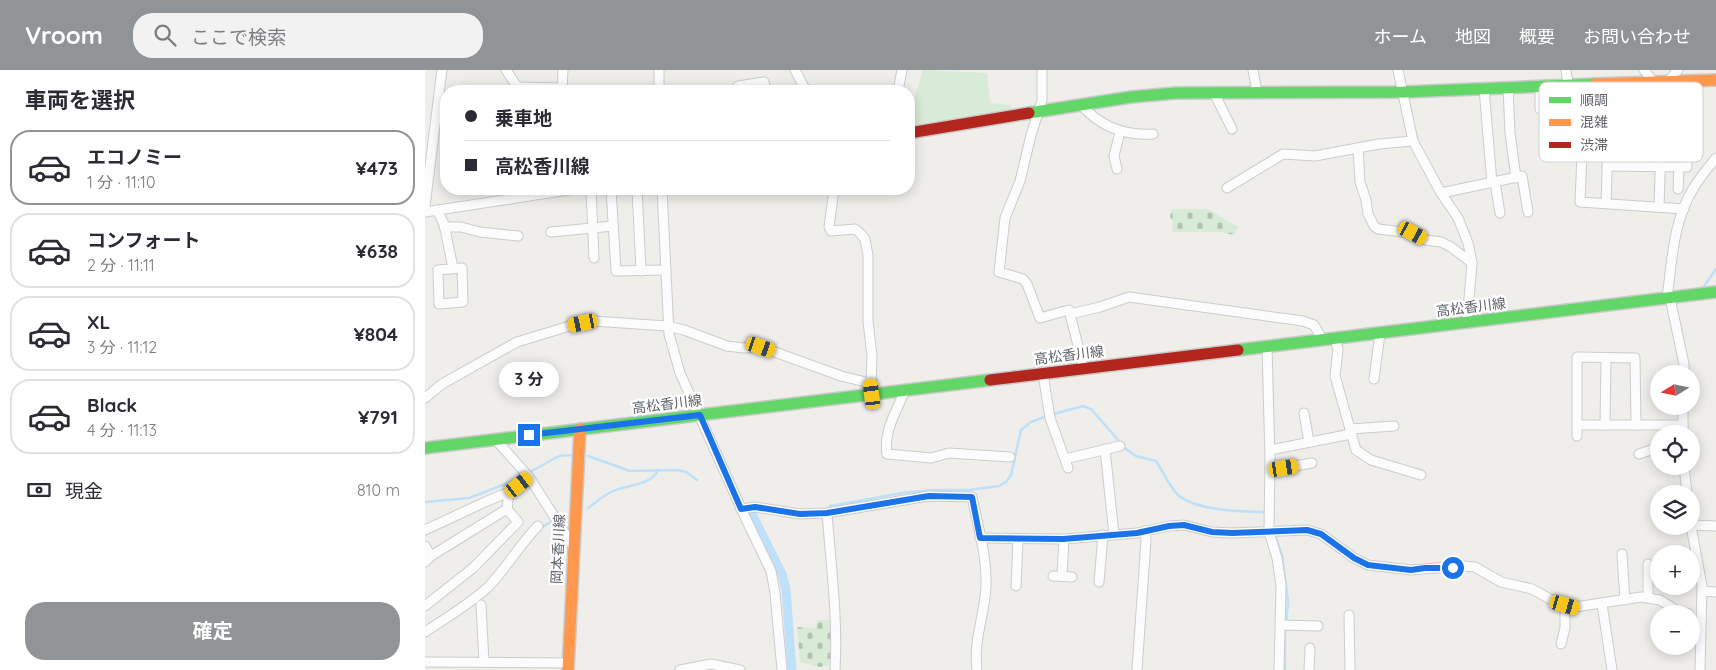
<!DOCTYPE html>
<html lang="ja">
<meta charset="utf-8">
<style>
body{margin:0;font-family:Quicksand,"Noto Sans JP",sans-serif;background:#f2f2f3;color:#2b2b33;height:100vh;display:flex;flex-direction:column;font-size:19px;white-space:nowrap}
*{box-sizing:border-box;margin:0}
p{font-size:16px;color:#7c7c81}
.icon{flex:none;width:28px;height:28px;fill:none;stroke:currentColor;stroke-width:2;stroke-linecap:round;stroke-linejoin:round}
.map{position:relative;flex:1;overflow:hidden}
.sheet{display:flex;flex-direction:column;background:#fff;width:425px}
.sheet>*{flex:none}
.top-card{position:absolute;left:15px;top:15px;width:475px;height:110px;border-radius:20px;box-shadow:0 2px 12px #0003;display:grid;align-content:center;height:110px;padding:0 25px;background:#fff}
.needle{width:32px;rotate:260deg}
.tools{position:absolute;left:1225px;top:295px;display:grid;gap:10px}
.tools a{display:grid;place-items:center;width:50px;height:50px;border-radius:50%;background:#fff;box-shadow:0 2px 12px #0003;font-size:25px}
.end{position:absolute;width:22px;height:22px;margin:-11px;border:6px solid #1a73e8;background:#fff;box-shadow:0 0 0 2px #fff}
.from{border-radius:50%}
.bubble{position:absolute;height:35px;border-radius:18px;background:#fff;box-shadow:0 2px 12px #0003;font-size:16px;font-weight:700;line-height:35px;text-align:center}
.car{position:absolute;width:15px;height:30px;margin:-15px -8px;border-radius:6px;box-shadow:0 0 4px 1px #0007;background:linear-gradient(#f5c518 24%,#345 0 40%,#f5c518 0 76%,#345 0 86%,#f5c518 0)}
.top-card b{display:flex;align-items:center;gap:18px;height:48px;font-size:19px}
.top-card b+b{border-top:1px solid #e1e1e2}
.top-card i{width:12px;height:12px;background:#2b2b33}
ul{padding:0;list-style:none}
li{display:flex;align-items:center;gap:15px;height:75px;margin:0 10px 8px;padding:0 15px;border:2px solid #e1e1e2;border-radius:20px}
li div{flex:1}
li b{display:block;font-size:19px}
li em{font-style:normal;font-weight:700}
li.active{border-color:#919496}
li>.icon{width:45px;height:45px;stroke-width:1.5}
h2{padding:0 25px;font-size:22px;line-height:60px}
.pay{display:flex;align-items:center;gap:12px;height:55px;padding:0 25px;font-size:19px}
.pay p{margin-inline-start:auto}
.button{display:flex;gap:10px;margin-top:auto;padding:10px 25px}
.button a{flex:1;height:58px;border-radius:20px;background:#919496;color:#fff;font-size:20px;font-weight:700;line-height:58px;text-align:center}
header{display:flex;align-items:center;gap:30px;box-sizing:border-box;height:70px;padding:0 25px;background:#919496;color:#fff}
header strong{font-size:24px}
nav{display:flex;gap:28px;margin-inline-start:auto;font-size:18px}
.search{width:350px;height:45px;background:#f2f2f3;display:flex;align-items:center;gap:12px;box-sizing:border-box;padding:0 18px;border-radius:20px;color:#7c7c81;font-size:19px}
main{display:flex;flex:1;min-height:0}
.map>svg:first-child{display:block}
.green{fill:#d8ebd6}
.cemetery{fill:url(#cemetery-stones)}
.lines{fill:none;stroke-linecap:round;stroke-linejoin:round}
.stream{stroke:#bfe0f9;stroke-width:2.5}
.canal{stroke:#bfe0f9;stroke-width:9}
.street-casing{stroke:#cbcccc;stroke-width:11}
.fast-casing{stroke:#cacacb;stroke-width:14}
.slow-casing{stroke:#cacacb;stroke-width:14}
.jam-casing{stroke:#cacacb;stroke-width:14}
.street{stroke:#fdfcfc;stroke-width:9}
.fast{stroke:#63d668;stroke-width:11}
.slow{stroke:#ff974d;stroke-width:11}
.jam{stroke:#b3261e;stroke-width:11}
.route{stroke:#1a73e8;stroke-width:6}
.labels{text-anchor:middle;stroke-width:4.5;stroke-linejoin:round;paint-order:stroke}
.street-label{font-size:14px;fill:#5f6368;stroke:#fff}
.key{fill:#fff;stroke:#cfd0d2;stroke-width:1}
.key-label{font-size:14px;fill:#5f6368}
</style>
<header>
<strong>Vroom</strong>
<div class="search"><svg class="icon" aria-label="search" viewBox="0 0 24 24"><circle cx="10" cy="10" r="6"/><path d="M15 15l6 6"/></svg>ここで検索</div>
<nav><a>ホーム</a><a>地図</a><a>概要</a><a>お問い合わせ</a></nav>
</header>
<main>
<section class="sheet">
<h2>車両を選択</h2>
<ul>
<li class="active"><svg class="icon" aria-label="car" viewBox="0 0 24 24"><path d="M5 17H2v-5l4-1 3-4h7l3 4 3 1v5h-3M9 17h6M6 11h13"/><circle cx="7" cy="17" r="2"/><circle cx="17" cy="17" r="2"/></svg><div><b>エコノミー</b><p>1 分 · 11:10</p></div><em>¥473</em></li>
<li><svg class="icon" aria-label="car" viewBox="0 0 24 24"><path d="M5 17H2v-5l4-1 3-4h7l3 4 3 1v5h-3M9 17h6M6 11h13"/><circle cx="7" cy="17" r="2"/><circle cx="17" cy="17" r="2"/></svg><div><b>コンフォート</b><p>2 分 · 11:11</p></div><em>¥638</em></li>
<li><svg class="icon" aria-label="car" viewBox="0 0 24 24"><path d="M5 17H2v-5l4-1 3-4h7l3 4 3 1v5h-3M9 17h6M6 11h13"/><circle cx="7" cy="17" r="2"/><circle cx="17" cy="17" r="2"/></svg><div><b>XL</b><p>3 分 · 11:12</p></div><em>¥804</em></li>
<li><svg class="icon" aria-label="car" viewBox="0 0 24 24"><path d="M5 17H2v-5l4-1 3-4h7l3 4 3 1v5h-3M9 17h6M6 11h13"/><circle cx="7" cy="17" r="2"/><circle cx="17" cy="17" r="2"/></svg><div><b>Black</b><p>4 分 · 11:13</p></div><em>¥791</em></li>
</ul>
<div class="pay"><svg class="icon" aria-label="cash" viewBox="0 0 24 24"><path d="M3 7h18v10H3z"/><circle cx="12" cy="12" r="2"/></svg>現金<p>810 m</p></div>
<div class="button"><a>確定</a></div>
</section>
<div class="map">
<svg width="1291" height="600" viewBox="0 0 1291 600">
<defs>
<pattern id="cemetery-stones" width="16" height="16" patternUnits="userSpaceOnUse" patternTransform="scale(1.25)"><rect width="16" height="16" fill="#d8ebd6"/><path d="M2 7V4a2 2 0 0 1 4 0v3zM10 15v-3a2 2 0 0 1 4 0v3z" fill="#b2c2b1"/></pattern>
</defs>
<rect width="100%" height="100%" fill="#efeeea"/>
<path class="green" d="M498 0 562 3 565 33 585 35 589 41 484 55V41L487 36Z"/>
<g class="cemetery">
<path d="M747 139H783L813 157 809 165 796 162H748L747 150 745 147Z"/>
<path d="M392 550H406V595L395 597 375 592 372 557 391 558Z"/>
</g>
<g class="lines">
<g class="stream">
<path d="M1278 218 1291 199"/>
<path d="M163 386 205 401 252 400 261 402 272 410"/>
<path d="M105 402 134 386 148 385"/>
<path d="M0 432 44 428 96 408"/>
<path d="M405 436 477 423 506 420H544L574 416 581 412 586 405 596 360 606 352 625 345 658 336 666 339 701 379 711 386 731 391C738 401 743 414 752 424 769 441 820 442 843 442"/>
<path d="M163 438C170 433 178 426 186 422 201 414 225 417 233 400"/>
<path d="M116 458 127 451"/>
<path d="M849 463 857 485 863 532 860 563V600"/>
</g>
<path class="canal" d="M327 444 357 504 361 519 367 600"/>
<g class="street-casing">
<g id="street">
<path d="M81 0 95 21"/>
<path d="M234 0V21"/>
<path d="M370 0 381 21"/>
<path d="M617 0V30L606 65 595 111 580 148 574 202 598 209 602 214 615 248 644 240 645 244"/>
<path d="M828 0 832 22"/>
<path d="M973 0 988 71 1016 123 1033 148 1043 173 1047 193 1042 252"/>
<path d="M1141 0 1143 14"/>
<path d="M1219 0 1228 11"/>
<path d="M1244 10 1253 0"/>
<path d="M1160 14 1155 132 1259 139"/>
<path d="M313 16 339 12 341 21"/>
<path d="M92 17 137 18"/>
<path d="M1083 17 1085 63 1091 108"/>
<path d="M1059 18 1067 113"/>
<path d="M137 21 138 0"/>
<path d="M473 21 477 0"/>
<path d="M789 23 807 59"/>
<path d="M656 35C676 57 699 66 728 64"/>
<path d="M1115 39V16"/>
<path d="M933 78 935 112 941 130 943 144 949 156 953 159 988 163 1001 170 1016 172 1026 177 1047 193"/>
<path d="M1182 96 1262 97 1261 85"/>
<path d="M692 99 689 86 695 62"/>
<path d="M1070 112 1075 143"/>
<path d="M802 118 858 84 890 86 954 74 988 71"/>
<path d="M85 119V129"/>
<path d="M166 119 169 188"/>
<path d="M186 119 191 201 241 200"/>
<path d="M212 119 216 201"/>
<path d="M237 119 244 264 255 303 320 447 346 501 350 523 357 600"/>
<path d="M409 119 404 157 406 161 430 159 435 163 440 169 443 185V251L447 286 446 317"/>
<path d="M1253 119 1254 97"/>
<path d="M1016 123 1097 106 1103 142"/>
<path d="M1181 133 1183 72"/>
<path d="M0 136 17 0"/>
<path d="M1234 137 1236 76"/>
<path d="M12 140 19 154 28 198"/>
<path d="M0 142 150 119"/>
<path d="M19 157H36L55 162 93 166"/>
<path d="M126 162 188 156"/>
<path d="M37 198 38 232 14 234 13 200Z"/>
<path d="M1242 228C1247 192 1248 151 1268 119 1274 108 1283 98 1291 88"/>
<path d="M1245 228 1259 294V304"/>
<path d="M910 269 913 279 910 306 931 380 946 390 996 405"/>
<path d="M842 277 845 389 844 462 852 488 856 515 854 600"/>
<path d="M659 299 645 244 675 237 704 227 878 251 889 255 898 270"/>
<path d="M618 304 625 348 643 398"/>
<path d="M949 309 955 263"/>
<path d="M480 320C472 341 458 361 462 384L506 388 524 383 585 387"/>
<path d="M0 328 17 314 92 272 148 255 168 251 242 256 259 260 302 276 319 278 336 277 416 306 445 313"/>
<path d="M879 343 884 372"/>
<path d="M1152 355H1258"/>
<path d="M1180 355 1181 288"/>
<path d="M925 359 969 356"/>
<path d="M1258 364V336"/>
<path d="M1152 366V287L1210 288 1211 355"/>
<path d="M70 369 104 407 148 476"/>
<path d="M680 379 689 465"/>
<path d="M845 380 926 364"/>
<path d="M1214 384 1226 380H1234"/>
<path d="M640 389 695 376"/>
<path d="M1259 396 1262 424"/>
<path d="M845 400 887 393"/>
<path d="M316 439 330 437 375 444 402 443 504 426 547 427C553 456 562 487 561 516 560 545 548 569 552 600"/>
<path d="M402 443C406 495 413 548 410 600"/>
<path d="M1266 455 1291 456"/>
<path d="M1266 456 1277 516 1275 600"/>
<path d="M0 460 60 432 84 422 104 407"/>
<path d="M555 468 639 469 712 463 744 456 759 455 787 462 807 463 882 460 896 464 929 488 943 495 986 500 1038 496 1050 497 1076 512 1107 519 1125 529 1150 537 1216 527 1235 530 1251 540 1264 544"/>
<path d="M0 476 6 486"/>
<path d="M1197 484 1200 530"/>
<path d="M0 492 6 486 82 439 84 422"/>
<path d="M1223 494V527"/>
<path d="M628 506 647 507"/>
<path d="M637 506 639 469"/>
<path d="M674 512 678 465"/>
<path d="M591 516 593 469"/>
<path d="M1277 521 1291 522"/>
<path d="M1177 534 1187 600"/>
<path d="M56 535 59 592"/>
<path d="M0 536 48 498 93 452 82 439"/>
<path d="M924 545 925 600"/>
<path d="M856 555 893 556"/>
<path d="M0 562C21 548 45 534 63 517 82 498 94 475 113 456"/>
<path d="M1136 574 1140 558V535"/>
<path d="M0 592 143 593"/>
<path d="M255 600 286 594 315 600"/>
<path d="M712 600 721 470 720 461"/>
<path d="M884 600 885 578"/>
</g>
</g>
<g class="fast-casing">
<g id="fast">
<path d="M604 43 706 27 751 23 979 22 1170 14"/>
<path d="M813 280 1291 222"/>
<path d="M0 378 565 310"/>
</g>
</g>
<g class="slow-casing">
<g id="slow">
<path d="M1170 14 1291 10"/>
<path d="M143 600 155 359"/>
</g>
</g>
<g class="jam-casing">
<g id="jam">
<path d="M484 63 604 43"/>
<path d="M565 310 813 280"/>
</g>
</g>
<use href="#street" class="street"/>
<use href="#fast" class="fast"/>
<use href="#slow" class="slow"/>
<use href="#jam" class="jam"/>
</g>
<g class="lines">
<path class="route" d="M104 365 275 345 316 439 330 437 375 444 402 443 504 426 547 427 555 468 638 469 712 463 744 456 759 455 787 462 807 463 882 460 896 464 929 488 943 495 986 500 1000 498H1028"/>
</g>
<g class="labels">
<g class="street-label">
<text transform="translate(1046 237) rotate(-7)" y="5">高松香川線</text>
<text transform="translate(644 285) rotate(-7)" y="5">高松香川線</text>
<text transform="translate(242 334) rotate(-7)" y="5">高松香川線</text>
<text transform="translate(133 479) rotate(-87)" y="5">岡本香川線</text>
</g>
</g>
<rect x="1114" y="12" width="164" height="80" rx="8" class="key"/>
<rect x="1124" y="27" width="22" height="6" fill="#63d668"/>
<rect x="1124" y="49" width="22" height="7" fill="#ff974d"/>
<rect x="1124" y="72" width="22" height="6" fill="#b3261e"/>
<g class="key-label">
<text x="1155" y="35">順調</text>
<text x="1155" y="57">混雑</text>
<text x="1155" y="80">渋滞</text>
</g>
</svg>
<div class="tools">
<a><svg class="needle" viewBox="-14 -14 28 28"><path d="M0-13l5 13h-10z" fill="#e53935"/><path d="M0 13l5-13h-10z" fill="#7c7c81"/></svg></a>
<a><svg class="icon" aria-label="locate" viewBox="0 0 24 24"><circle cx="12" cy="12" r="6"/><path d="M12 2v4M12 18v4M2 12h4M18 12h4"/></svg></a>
<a><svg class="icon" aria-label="layers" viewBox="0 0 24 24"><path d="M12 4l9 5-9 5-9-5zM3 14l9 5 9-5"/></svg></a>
<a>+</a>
<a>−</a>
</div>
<i class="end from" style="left:1028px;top:498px"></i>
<i class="end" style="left:104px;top:365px"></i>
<div class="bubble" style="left:74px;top:292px;width:60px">3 分</div>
<i class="car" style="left:988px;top:163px;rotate:118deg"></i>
<i class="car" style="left:158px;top:253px;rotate:258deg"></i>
<i class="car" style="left:336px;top:277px;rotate:109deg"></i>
<i class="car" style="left:447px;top:324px;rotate:353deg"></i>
<i class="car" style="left:859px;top:398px;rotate:81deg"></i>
<i class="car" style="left:94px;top:415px;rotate:52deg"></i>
<i class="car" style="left:1140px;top:535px;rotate:106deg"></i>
<div class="top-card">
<b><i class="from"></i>乗車地</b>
<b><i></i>高松香川線</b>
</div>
</div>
</main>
